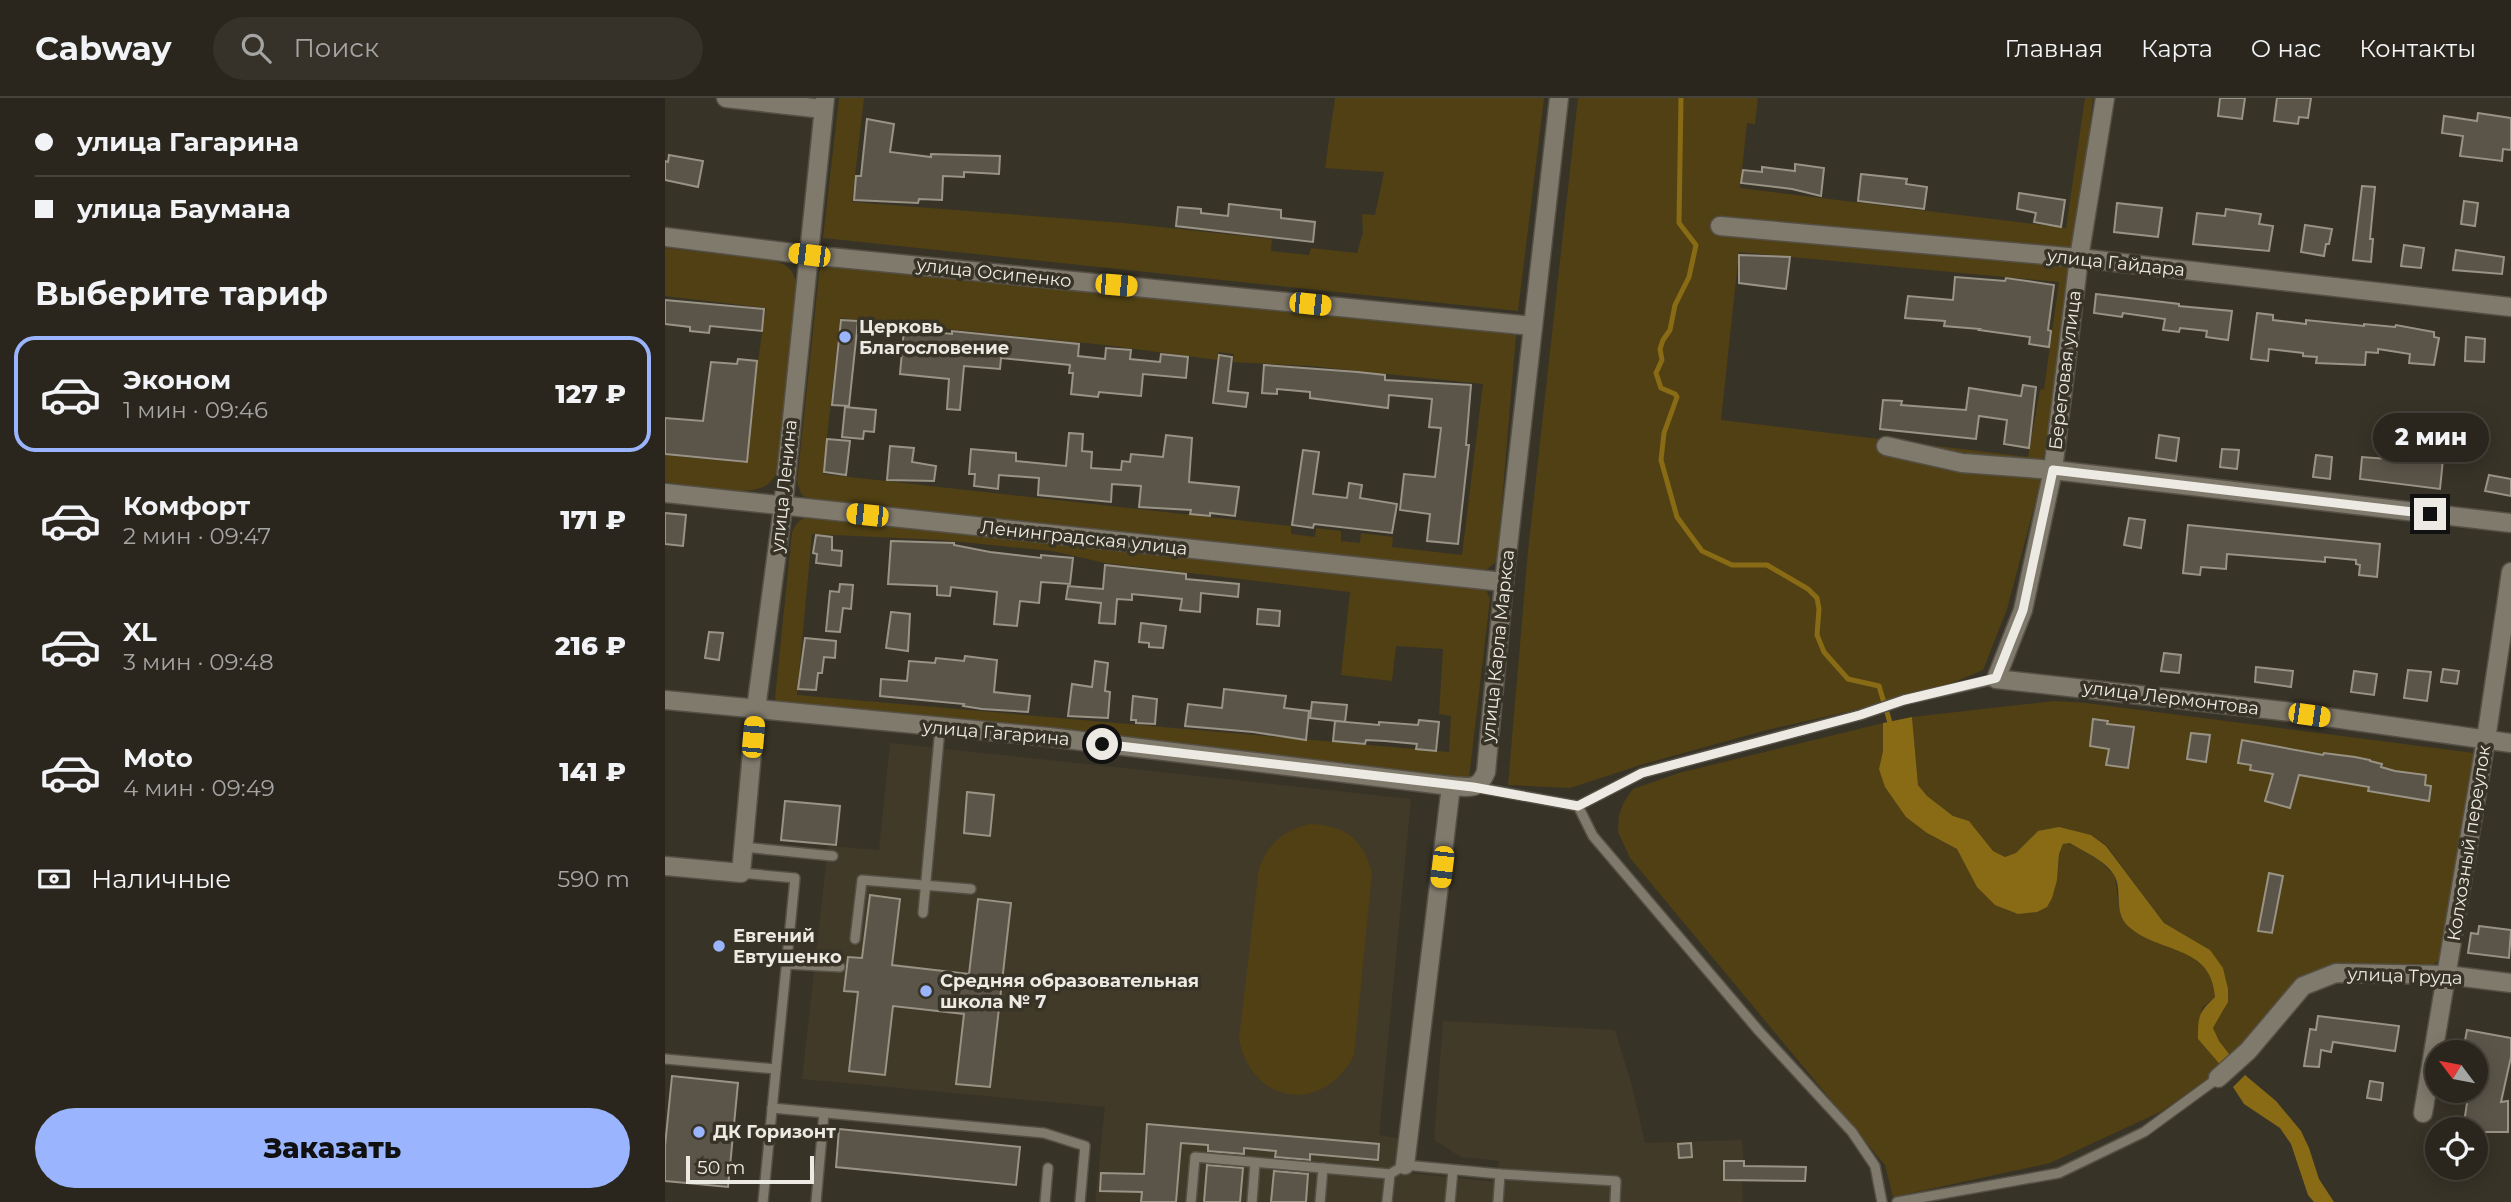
<!DOCTYPE html>
<html lang="ru">
<meta charset="utf-8">
<style>
body{margin:0;font-family:Montserrat,sans-serif;background:#36322a;color:#f1f3f6;height:100vh;display:flex;flex-direction:column;font-size:26px;white-space:nowrap}
*{box-sizing:border-box;margin:0}
p{font-size:23px;color:#a5a5a4}
.icon{flex:none;width:38px;height:38px;fill:none;stroke:currentColor;stroke-width:2;stroke-linecap:round;stroke-linejoin:round}
.map{position:relative;flex:1;overflow:hidden}
.drawer{display:flex;flex-direction:column;background:#2a261d;width:665px}
.drawer>*{flex:none}
.top-card{display:grid;align-content:center;height:154px;padding:0 35px;background:#2a261d}
.needle{width:46px;rotate:302deg}
.buttons{position:absolute;left:1760px;top:942px;display:grid;gap:14px}
.buttons a{display:grid;place-items:center;width:63px;height:63px;border-radius:50%;background:#2a261d;box-shadow:0 4px 18px #0003,0 0 0 2px #46433b;font-size:35px}
.scale{position:absolute;left:21px;bottom:18px;width:128px;box-sizing:border-box;padding-left:7px;border:4px solid #edeae3;border-top:0;font-size:19px;line-height:24px;white-space:nowrap;color:#edeae3;-webkit-text-stroke:5px #383327;paint-order:stroke}
.end{position:absolute;width:32px;height:32px;margin:-16px;border:9px solid #edeae3;background:#111;box-shadow:0 0 0 4px #111}
.from{border-radius:50%}
.bubble{position:absolute;height:49px;border-radius:24px;background:#2a261d;box-shadow:0 4px 18px #0003,0 0 0 2px #46433b;font-size:23px;font-weight:800;line-height:49px;text-align:center}
.car{position:absolute;width:21px;height:42px;margin:-21px -10px;border-radius:9px;box-shadow:0 0 5px 2px #0007;background:linear-gradient(#f5c518 24%,#345 0 40%,#f5c518 0 76%,#345 0 86%,#f5c518 0)}
.top-card b{display:flex;align-items:center;gap:24px;height:66px;font-size:26px}
.top-card b+b{border-top:2px solid #46433b}
.top-card i{width:18px;height:18px;background:#f1f3f6}
ul{padding:0;list-style:none}
li{display:flex;align-items:center;gap:21px;height:116px;margin:0 14px 10px;padding:0 21px;border:4px solid transparent;border-radius:21px}
li div{flex:1}
li b{display:block;font-size:26px}
li em{font-style:normal;font-weight:800}
li.selected{border-color:#9ab5fd}
li>.icon{width:63px;height:63px;stroke-width:1.5}
h2{padding:0 35px;font-size:32px;line-height:84px}
.pay{display:flex;align-items:center;gap:18px;height:77px;padding:0 35px;font-size:26px}
.pay p{margin-inline-start:auto}
.primary-button{display:flex;gap:14px;margin-top:auto;padding:14px 35px}
.primary-button a{flex:1;height:80px;border-radius:42px;background:#9ab5fd;color:#111;font-size:28px;font-weight:800;line-height:80px;text-align:center}
header{display:flex;align-items:center;gap:42px;box-sizing:border-box;height:98px;padding:0 35px;background:#2a261d;border-bottom:2px solid #46433b}
header strong{font-size:33px}
nav{display:flex;gap:38px;margin-inline-start:auto;font-size:24px}
.search{width:490px;height:63px;background:#36322a;display:flex;align-items:center;gap:18px;box-sizing:border-box;padding:0 24px;border-radius:38px;color:#a5a5a4;font-size:26px}
main{display:flex;flex:1;min-height:0}
.map>svg:first-child{display:block}
.built{fill:#423a28}
.green{fill:#504014;fill-rule:evenodd}
.water{fill:#886b14}
.lines{fill:none;stroke-linecap:round;stroke-linejoin:round}
.stream{stroke:#886b14;stroke-width:5}
.building{fill:#5b5549;stroke:#999385;stroke-width:2}
.service-casing{stroke:#555046;stroke-width:12}
.minor-casing{stroke:#555046;stroke-width:21}
.service{stroke:#807a6d;stroke-width:9}
.minor{stroke:#807a6d;stroke-width:18}
.route{stroke:#edeae3;stroke-width:9}
.poi-dot{fill:#9ab5fd;stroke:#383327;stroke-width:2.5}
.labels{text-anchor:middle;stroke-width:7;stroke-linejoin:round;paint-order:stroke}
.street-label{font-size:18px;fill:#edeae3;stroke:#383327}
.poi-label{font-size:18px;font-weight:bold;fill:#edeae3;stroke:#383327;text-anchor:start}
</style>
<header>
<strong>Cabway</strong>
<div class="search"><svg class="icon" aria-label="search" viewBox="0 0 24 24"><circle cx="10" cy="10" r="6"/><path d="M15 15l6 6"/></svg>Поиск</div>
<nav><a>Главная</a><a>Карта</a><a>О нас</a><a>Контакты</a></nav>
</header>
<main>
<section class="drawer">
<div class="top-card">
<b><i class="from"></i>улица Гагарина</b>
<b><i></i>улица Баумана</b>
</div>
<h2>Выберите тариф</h2>
<ul>
<li class="selected"><svg class="icon" aria-label="car" viewBox="0 0 24 24"><path d="M5 17H2v-5l4-1 3-4h7l3 4 3 1v5h-3M9 17h6M6 11h13"/><circle cx="7" cy="17" r="2"/><circle cx="17" cy="17" r="2"/></svg><div><b>Эконом</b><p>1 мин · 09:46</p></div><em>127 ₽</em></li>
<li><svg class="icon" aria-label="car" viewBox="0 0 24 24"><path d="M5 17H2v-5l4-1 3-4h7l3 4 3 1v5h-3M9 17h6M6 11h13"/><circle cx="7" cy="17" r="2"/><circle cx="17" cy="17" r="2"/></svg><div><b>Комфорт</b><p>2 мин · 09:47</p></div><em>171 ₽</em></li>
<li><svg class="icon" aria-label="car" viewBox="0 0 24 24"><path d="M5 17H2v-5l4-1 3-4h7l3 4 3 1v5h-3M9 17h6M6 11h13"/><circle cx="7" cy="17" r="2"/><circle cx="17" cy="17" r="2"/></svg><div><b>XL</b><p>3 мин · 09:48</p></div><em>216 ₽</em></li>
<li><svg class="icon" aria-label="car" viewBox="0 0 24 24"><path d="M5 17H2v-5l4-1 3-4h7l3 4 3 1v5h-3M9 17h6M6 11h13"/><circle cx="7" cy="17" r="2"/><circle cx="17" cy="17" r="2"/></svg><div><b>Moto</b><p>4 мин · 09:49</p></div><em>141 ₽</em></li>
</ul>
<div class="pay"><svg class="icon" aria-label="cash" viewBox="0 0 24 24"><path d="M3 7h18v10H3z"/><circle cx="12" cy="12" r="2"/></svg>Наличные<p>590 m</p></div>
<div class="primary-button"><a>Заказать</a></div>
</section>
<div class="map">
<svg width="1846" height="1104" viewBox="0 0 1846 1104">
<rect width="100%" height="100%" fill="#383327"/>
<path class="built" d="M225 645 746 701 714 1037 737 1041 732 1074 832 1084 834 1063 796 1059 769 1042 778 923 950 932 967 988 980 1045 1077 1042 1079 1068 1141 1069 1140 1083 1077 1082 1078 1104H1185H430L440 1009 137 981 163 748 214 752Z"/>
<g class="green">
<path d="M174 0H199L187 104 459 125 607 141 606 153 644 157 646 150 692 155 698 134 697 116 710 117 719 74 660 70 670 0H879L853 213 158 140Z"/>
<path d="M913 0H1093L1090 26 1082 25 1075 90 1401 130 1420 0H1428L1407 186 1373 394 1342 511 1318 572 1261 596 1102 632 982 665 905 690 843 687 863 453ZM1074 154 1394 184 1379 291 1375 292 1363 359 1056 322Z"/>
<path d="M0 150 107 162C124 167 129 172 132 189L113 371C110 378 107 384 100 388 76 400 26 387 0 384V357L82 365 89 289 101 210 0 198Z"/>
<path d="M155 167 443 196 651 212 851 237 832 463 821 472 809 474 141 400 136 396 132 384ZM175 220 440 247 552 262 553 254 569 256 568 264 645 268 818 286 797 457 727 449 728 439 696 435 695 445 676 443V433L651 430 650 439 626 436V428L158 376Z"/>
<path d="M145 418 820 489 825 501 804 680 173 620 115 609 110 600 127 435C131 425 134 421 145 418ZM147 436 276 442 387 453 440 465 685 494 676 577 727 583 731 548 778 551 774 616 786 618 784 654 132 597Z"/>
<path d="M1390 603 1421 605 1809 655 1813 665 1775 861 1763 871 1681 867 1654 872 1620 898 1568 961 1554 943 1548 930 1559 912 1545 852 1499 825 1442 748 1426 737 1373 733 1352 755 1340 759 1328 753 1304 723 1288 718 1262 698 1253 687 1247 619Z"/>
<path d="M1218 625V653L1214 671 1262 735 1292 751 1302 769 1392 782 1394 756 1398 746 1405 745 1435 763 1450 778 1454 810 1480 839 1523 855 1542 872 1549 887 1550 899 1537 910 1533 941 1558 970 1497 1013 1385 1065 1228 1099 1220 1067 965 760 953 734 954 717 959 704 968 691 1014 675Z"/>
<path d="M644 726C680 727 697 740 707 774L689 957C658 1017 587 1007 574 941L594 770C604 745 618 733 644 726Z"/>
</g>
<g class="water">
<path d="M1247 619 1253 687 1262 698 1288 718 1304 723 1328 753 1340 759 1351 755 1373 733 1394 729 1426 737 1441 748 1499 825 1545 852 1558 870 1563 891V904L1548 930 1554 943 1568 961 1558 970 1533 941C1533 919 1533 915 1550 899 1547 846 1493 856 1463 828 1448 814 1458 791 1449 777 1440 762 1419 754 1405 745L1398 746 1394 756 1392 782 1387 800 1382 809 1372 814 1353 816 1330 807 1312 789 1292 751 1262 735 1241 719 1220 689 1214 671 1218 653V625Z"/>
<path d="M1580 977 1611 1003 1636 1033 1644 1050 1654 1081 1669 1104H1649L1643 1097 1626 1046 1615 1030 1579 1006 1568 989Z"/>
</g>
<g class="lines">
<path class="stream" d="M1016 0 1014 125 1031 147 1024 179 1010 207 1005 232 998 242 995 251 997 262 991 275 996 290 1010 296 1012 299 999 335 996 362 1012 419 1037 453 1067 467H1102L1143 491 1152 500 1154 511 1152 537 1159 554 1183 581 1214 588 1226 628"/>
</g>
<g class="building">
<path d="M1555 0H1580L1577 21 1553 18Z"/>
<path d="M1612 0H1646L1643 20 1634 19 1633 26 1609 23Z"/>
<path d="M1813 15 1846 20V52L1838 51 1837 63 1795 58 1798 38 1777 35 1779 18 1812 23Z"/>
<path d="M202 21 229 26 225 54 266 59V56L335 58 334 76 299 74V79L278 78 277 102 254 101 253 105 189 102 191 78H196Z"/>
<path d="M4 57 38 63 33 89 0 82V63L3 64Z"/>
<path d="M1130 66 1159 70 1156 98 1127 91 1076 85 1078 72 1097 74V69L1130 73Z"/>
<path d="M1196 76 1242 81 1241 86 1262 89 1259 111 1193 103Z"/>
<path d="M1697 88 1710 89 1705 141H1708L1706 164 1688 162Z"/>
<path d="M1354 95 1400 102 1396 129 1369 124 1371 115 1352 111Z"/>
<path d="M1799 103 1813 105 1810 128 1796 126Z"/>
<path d="M1452 105 1497 110 1493 139 1449 134Z"/>
<path d="M564 106 616 112V120L650 124 648 144 511 128 513 109 536 111V115L563 118Z"/>
<path d="M1561 111 1596 116 1594 126 1608 128 1604 153 1528 146 1532 115 1560 118Z"/>
<path d="M1640 127 1667 131 1664 146H1661L1659 158 1636 154Z"/>
<path d="M1739 147 1759 150 1756 170 1736 168Z"/>
<path d="M1791 152 1839 159 1837 176 1788 172Z"/>
<path d="M1074 157 1125 159 1121 191 1074 185Z"/>
<path d="M1290 179 1340 183 1341 180 1389 187 1383 232 1386 233 1384 249 1364 246 1365 239 1314 232 1315 231 1279 228 1280 223 1240 220 1243 198 1288 202Z"/>
<path d="M1431 196 1514 206V208L1567 213 1563 242 1541 239 1542 233 1515 230 1514 234 1498 232 1500 221 1458 215 1457 219 1429 215Z"/>
<path d="M0 202 99 211 97 233 45 228 44 235 25 233V229L0 226Z"/>
<path d="M1592 215 1608 217V222L1641 226V222L1699 228V226L1730 229 1731 227 1769 234V239L1774 240 1769 267 1744 265 1745 256 1713 251V255L1701 254 1700 267 1651 265 1652 259 1638 258V255L1604 251 1603 263 1586 261Z"/>
<path d="M176 222 193 223 184 308 167 307Z"/>
<path d="M239 231 287 236V233L414 246 413 258 440 261 441 250 466 252 465 261 495 264 496 256 523 259 521 280 478 276 476 298 434 294 433 299 406 296 408 275H404L405 267 336 260 335 271 299 268 295 312 282 311 284 281 235 276Z"/>
<path d="M1801 239 1820 241 1819 264 1800 263Z"/>
<path d="M554 257 567 259 563 293 583 295 581 309 548 305Z"/>
<path d="M73 261 92 263 82 364 0 356V320L38 323 46 264 72 266Z"/>
<path d="M599 267 693 274 720 277V282L806 287 801 347H804L793 446 762 443 765 416 735 412 739 376 770 379 776 330 764 329 767 301 724 297 723 310 645 300V294L612 291V296L597 295Z"/>
<path d="M1358 287 1371 289 1364 350 1339 346 1342 322 1314 318 1311 341 1215 331 1218 302 1237 303 1236 307 1301 312 1304 290 1356 298Z"/>
<path d="M180 309 211 312 209 334 199 333 198 341 177 339Z"/>
<path d="M404 335 418 336 417 353 427 354 426 370 456 372 457 363 465 364 466 356 498 359 501 337 527 340 524 384 574 389 570 418 545 415V418L525 416 526 412 474 409 476 388 447 386 446 404 373 397 374 380 334 377 333 391 309 388 310 376H304L306 351 351 355V363L401 368Z"/>
<path d="M1494 337 1514 340 1511 363 1491 360Z"/>
<path d="M162 341 185 343 181 377 159 374Z"/>
<path d="M225 348 249 350 247 364 271 368 269 383 222 382Z"/>
<path d="M1557 351 1574 352 1572 371 1555 369Z"/>
<path d="M638 352 654 354 648 396 682 400 684 385 697 387 695 400 732 406 727 435 649 426 648 430 627 427Z"/>
<path d="M1737 356 1778 361 1775 391 1695 381 1697 359 1736 362Z"/>
<path d="M1651 357 1667 359 1665 381 1648 379Z"/>
<path d="M1824 377 1846 381V398L1820 393Z"/>
<path d="M0 415 21 417 18 448 0 446Z"/>
<path d="M1464 420 1480 422 1476 450 1459 447Z"/>
<path d="M1523 427 1715 446 1712 479 1694 477 1695 467 1691 466V462L1660 459V464L1562 456 1561 471 1536 469 1535 477 1518 475Z"/>
<path d="M151 437 167 439V452L177 453 176 468 151 465 152 456 148 455Z"/>
<path d="M226 443 289 445V447L325 454 376 460V457L408 460 405 486 376 484 374 505 355 503 352 528 329 526 332 494 286 489 285 498 272 497V488L223 486Z"/>
<path d="M440 467 521 476V481L574 486 573 499 536 495 535 514 515 512 517 501 467 496V502L452 501 450 526 434 525 436 505 401 501 403 488 438 491Z"/>
<path d="M175 486 188 487 186 511 178 510 175 534 161 533 165 493 174 494Z"/>
<path d="M593 511 615 513 614 528 592 526Z"/>
<path d="M226 514 245 516 243 553 221 550Z"/>
<path d="M476 525 501 528 498 550 484 549V545L474 544Z"/>
<path d="M44 534 58 535 54 562 40 560Z"/>
<path d="M140 540 171 543 170 560 159 559 157 575H153L151 592 133 591Z"/>
<path d="M1499 555 1516 557 1514 575 1496 573Z"/>
<path d="M300 558 332 562 329 594 365 598 363 614 317 611 298 608 299 606 215 598 216 581 242 583 244 563 270 565 271 560 299 563Z"/>
<path d="M430 563 443 565 440 593 445 594 443 620 403 618 407 586 427 589Z"/>
<path d="M1591 569 1628 573 1626 589 1590 584Z"/>
<path d="M1778 571 1794 573 1792 586 1776 584Z"/>
<path d="M1743 572 1766 574 1762 603 1739 600Z"/>
<path d="M1689 573 1712 576 1709 597 1686 594Z"/>
<path d="M559 591 621 598 619 610 644 613 641 642 588 634 520 628 523 606 557 610Z"/>
<path d="M468 598 492 601 490 626 471 625V622H466Z"/>
<path d="M647 604 682 607 680 624 645 620Z"/>
<path d="M1428 621 1443 623 1442 626 1469 629 1463 670 1441 667 1444 651 1425 648Z"/>
<path d="M754 622 774 624 771 653 751 651 752 646 720 643 701 642 700 646 668 643 670 623 714 627V624L753 627Z"/>
<path d="M1526 635 1545 637 1541 664 1522 661Z"/>
<path d="M1577 642 1658 657 1659 655 1690 659 1705 662V663L1717 666 1716 669 1730 673 1761 677 1760 687 1766 688 1764 703 1703 693 1704 689 1634 677 1625 710 1600 703 1608 676 1585 672 1586 667 1573 665Z"/>
<path d="M302 694 329 697 325 738 299 735Z"/>
<path d="M120 703 175 708 171 747 116 742Z"/>
<path d="M1604 775 1618 778 1607 835 1593 833Z"/>
<path d="M205 797 235 801 227 867 304 876 313 801 346 805 325 989 291 986 299 916 228 908 220 977 184 973 193 894 179 893 183 859 197 860Z"/>
<path d="M1814 828 1846 832 1844 860 1803 855 1806 835 1813 836Z"/>
<path d="M1653 918 1734 928 1730 953 1668 944 1666 954 1656 952 1654 969 1639 968 1645 931 1651 932Z"/>
<path d="M1802 932 1846 940V959L1836 1004 1843 1003V1034H1811V1031H1798L1804 992H1811V954L1798 953Z"/>
<path d="M7 978 73 985 63 1089 0 1083V1048Z"/>
<path d="M1705 983 1718 985 1716 1002 1702 1000Z"/>
<path d="M482 1026 714 1046 713 1062 645 1056V1062L610 1059 611 1053 579 1050V1056L543 1053V1047L516 1045 511 1104H476L477 1094 435 1093 436 1075 479 1076Z"/>
<path d="M174 1031 355 1049 351 1087 171 1069Z"/>
<path d="M1026 1045 1027 1059 1014 1060 1013 1046Z"/>
<path d="M1059 1063H1079V1068L1141 1069 1140 1083 1059 1082Z"/>
<path d="M542 1067 578 1070 575 1104H539Z"/>
<path d="M609 1073 643 1076 641 1104H606Z"/>
</g>
<g class="lines">
<g class="service-casing">
<g id="service">
<path d="M810 689 913 708 977 675 1195 617 1239 602 1331 581"/>
<path d="M913 708 928 738 1094 933 1187 1034 1210 1068 1217 1104"/>
<path d="M78 749 168 758"/>
<path d="M76 775 130 780 111 971"/>
<path d="M258 815 275 630"/>
<path d="M190 841 197 782 306 791"/>
<path d="M121 866 175 869"/>
<path d="M0 961 111 971 98 1104"/>
<path d="M107 1010 379 1035 420 1048 415 1104"/>
<path d="M151 1104 159 1015"/>
<path d="M380 1104 383 1070"/>
<path d="M526 1104 530 1059 725 1076 740 1067 835 1076 951 1083 950 1104"/>
<path d="M587 1104 590 1065"/>
<path d="M655 1104 658 1070"/>
<path d="M722 1104 725 1076"/>
<path d="M785 1104 788 1072"/>
<path d="M833 1104 835 1076"/>
<path d="M1232 1104 1394 1075 1479 1034 1553 980"/>
</g>
</g>
<g class="minor-casing">
<g id="minor">
<path d="M61 0 158 11"/>
<path d="M1440 0 1414 160 1388 372 1358 512 1331 581 1618 613 1846 645"/>
<path d="M1055 128 1414 160 1846 209"/>
<path d="M0 139 144 157 867 228"/>
<path d="M1221 348 1297 365 1388 372 1846 425"/>
<path d="M0 395 839 484"/>
<path d="M0 602 384 639 786 688"/>
<path d="M0 768 76 775 91 611 118 409 160 0"/>
<path d="M1553 980 1583 953 1638 888 1671 875 1782 877 1846 885"/>
<path d="M1758 1015 1821 641 1846 474"/>
<path d="M740 1067 786 688C804 689 813 693 821 674L839 484 894 0"/>
</g>
</g>
<use href="#service" class="service"/>
<use href="#minor" class="minor"/>
</g>
<g class="lines">
<path class="route" d="M437 646 808 689 913 708 977 675 1195 617 1239 602 1331 580 1358 512 1388 372 1765 416"/>
</g>
<g class="poi-dot">
<circle cx="180" cy="239" r="7"/>
<circle cx="54" cy="848" r="7"/>
<circle cx="261" cy="893" r="7"/>
<circle cx="34" cy="1034" r="7"/>
</g>
<g class="labels">
<g class="street-label">
<text transform="translate(1451 165) rotate(6)" y="6">улица Гайдара</text>
<text transform="translate(329 175) rotate(6)" y="6">улица Осипенко</text>
<text transform="translate(1400 272) rotate(-83)" y="6">Береговая улица</text>
<text transform="translate(119 388) rotate(-84)" y="6">улица Ленина</text>
<text transform="translate(419 440) rotate(6)" y="6">Ленинградская улица</text>
<text transform="translate(833 548) rotate(-84)" y="6">улица Карла Маркса</text>
<text transform="translate(1506 600) rotate(7)" y="6">улица Лермонтова</text>
<text transform="translate(331 635) rotate(5)" y="6">улица Гагарина</text>
<text transform="translate(1804 745) rotate(-81)" y="6">Колхозный переулок</text>
<text transform="translate(1740 878) rotate(2)" y="6">улица Труда</text>
</g>
<g class="poi-label">
<text x="194" y="235">Церковь<tspan x="194" dy="21">Благословение</tspan></text>
<text x="68" y="844">Евгений<tspan x="68" dy="21">Евтушенко</tspan></text>
<text x="275" y="889">Средняя образовательная<tspan x="275" dy="21">школа № 7</tspan></text>
<text x="48" y="1040">ДК Горизонт</text>
</g>
</g>
</svg>
<div class="buttons">
<a><svg class="needle" viewBox="-14 -14 28 28"><path d="M0-13l5 13h-10z" fill="#e53935"/><path d="M0 13l5-13h-10z" fill="#a5a5a4"/></svg></a>
<a><svg class="icon" aria-label="locate" viewBox="0 0 24 24"><circle cx="12" cy="12" r="6"/><path d="M12 2v4M12 18v4M2 12h4M18 12h4"/></svg></a>
</div>
<div class="scale">50 m</div>
<i class="end from" style="left:437px;top:646px"></i>
<i class="end" style="left:1765px;top:416px"></i>
<div class="bubble" style="left:1708px;top:315px;width:116px">2 мин</div>
<i class="car" style="left:144px;top:157px;rotate:277deg"></i>
<i class="car" style="left:451px;top:187px;rotate:95deg"></i>
<i class="car" style="left:645px;top:206px;rotate:96deg"></i>
<i class="car" style="left:202px;top:417px;rotate:276deg"></i>
<i class="car" style="left:1644px;top:617px;rotate:98deg"></i>
<i class="car" style="left:88px;top:639px;rotate:5deg"></i>
<i class="car" style="left:777px;top:769px;rotate:187deg"></i>
</div>
</main>
